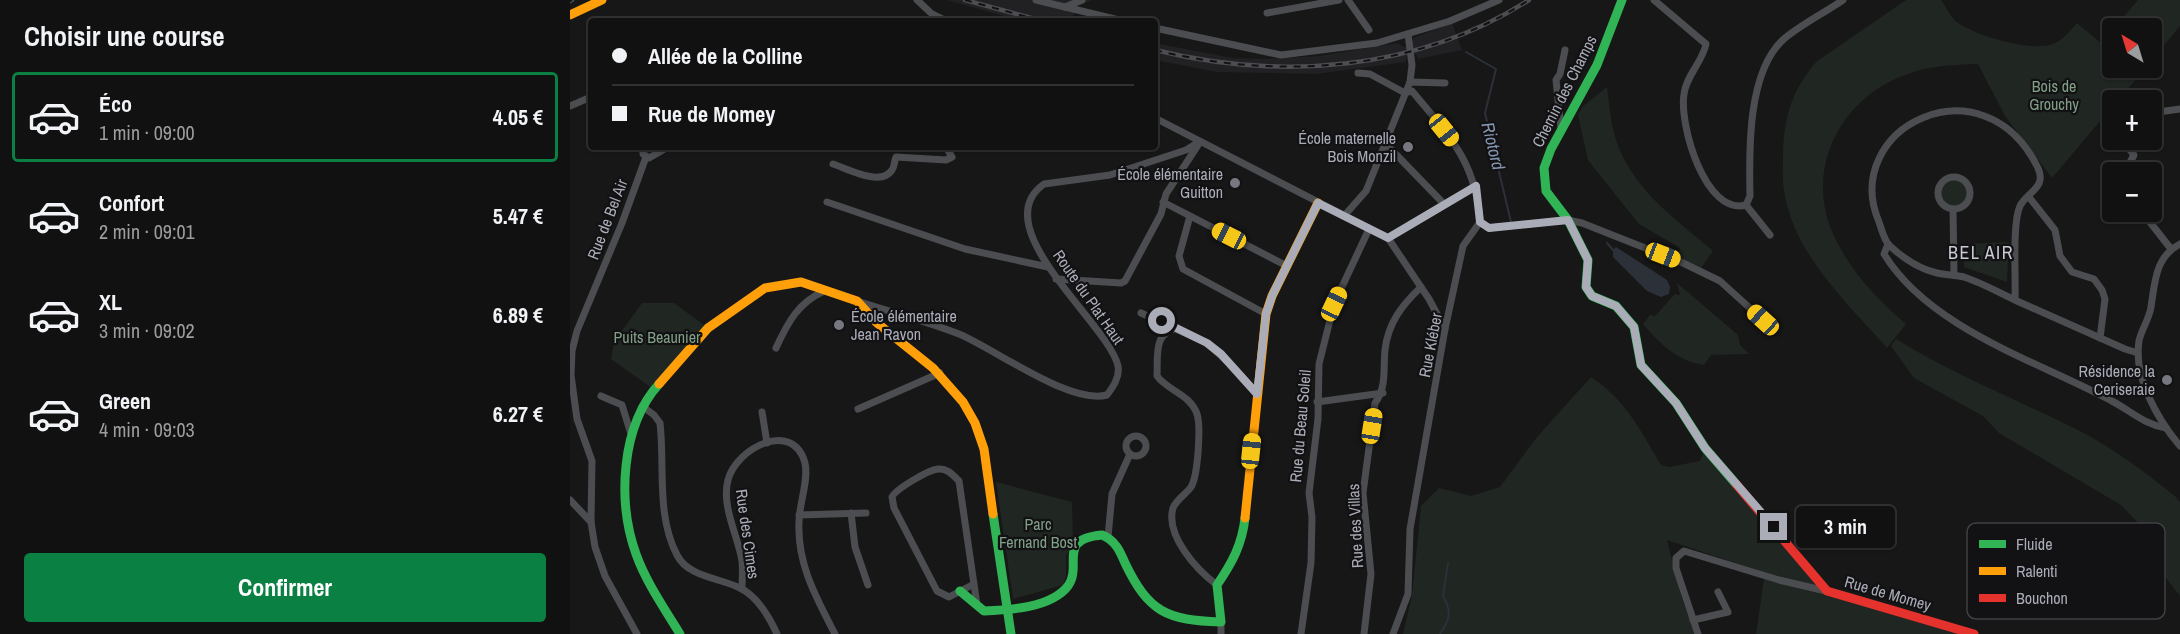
<!DOCTYPE html>
<html lang="fr">
<meta charset="utf-8">
<style>
body{margin:0;font-family:"Archivo Narrow",sans-serif;background:#1a1a1a;color:#f1f3f6;height:100vh;display:flex;flex-direction:column;font-size:22px;white-space:nowrap}
*{box-sizing:border-box;margin:0}
p{font-size:20px;color:#9c9d9f}
.icon{flex:none;width:33px;height:33px;fill:none;stroke:currentColor;stroke-width:2;stroke-linecap:round;stroke-linejoin:round}
.map{position:relative;flex:1;overflow:hidden}
.side{display:flex;flex-direction:column;background:#111;width:570px}
.side>*{flex:none}
.hud{position:absolute;left:18px;top:18px;width:570px;height:132px;border-radius:6px;box-shadow:0 2px 4px #0004,0 0 0 2px #303131;display:grid;align-content:center;height:132px;padding:0 24px;background:#111}
.needle{width:39px;rotate:322deg}
.fabs{position:absolute;left:1532px;top:18px;display:grid;gap:12px}
.fabs a{display:grid;place-items:center;width:60px;height:60px;border-radius:6px;background:#111;box-shadow:0 2px 4px #0004,0 0 0 2px #303131;font-size:30px}
.end{position:absolute;width:27px;height:27px;margin:-14px;border:8px solid #aaacb7;background:#111;box-shadow:0 0 0 3px #111}
.from{border-radius:50%}
.bubble{position:absolute;height:42px;border-radius:6px;background:#111;box-shadow:0 2px 4px #0004,0 0 0 2px #303131;font-size:20px;font-weight:800;line-height:42px;text-align:center}
.car{position:absolute;width:18px;height:36px;margin:-18px -9px;border-radius:8px;box-shadow:0 0 4px 2px #0007;background:linear-gradient(#f5c518 24%,#345 0 40%,#f5c518 0 76%,#345 0 86%,#f5c518 0)}
.hud b{display:flex;align-items:center;gap:21px;height:57px;font-size:22px}
.hud b+b{border-top:2px solid #303131}
.hud i{width:15px;height:15px;background:#f1f3f6}
ul{padding:0;list-style:none}
li{display:flex;align-items:center;gap:18px;height:90px;margin:0 12px 9px;padding:0 12px;border:3px solid transparent;border-radius:6px}
li div{flex:1}
li b{display:block;font-size:22px}
li em{font-style:normal;font-weight:800}
li.active{border-color:#0b8043}
li>.icon{width:54px;height:54px;stroke-width:1.5}
h2{padding:0 24px;font-size:27px;line-height:72px}
.primary-button{display:flex;gap:12px;margin-top:auto;padding:12px 24px}
.primary-button a{flex:1;height:69px;border-radius:6px;background:#0b8043;color:#fff;font-size:24px;font-weight:800;line-height:69px;text-align:center}
main{display:flex;flex:1;min-height:0}
.map>svg:first-child{display:block}
.built{fill:#212123}
.green{fill:#202621}
.water{fill:#2c3038}
.lines{fill:none;stroke-linecap:round;stroke-linejoin:round}
.stream{stroke:#2c3038;stroke-width:2}
.street{stroke:#4c4d50;stroke-width:7}
.fast{stroke:#30b455;stroke-width:9}
.slow{stroke:#ff9f0a;stroke-width:9}
.jam{stroke:#e5322d;stroke-width:9}
.rail-casing{stroke:#4c4d50;stroke-width:4.5}
.rail{stroke:#121113;stroke-width:2;stroke-dasharray:7;stroke-linecap:butt}
.route{stroke:#aaacb7;stroke-width:8}
.poi-dot{fill:#77787f;stroke:#121113;stroke-width:2}
.labels{text-anchor:middle;stroke-width:4.5;stroke-linejoin:round;paint-order:stroke}
.park-label{font-size:16px;fill:#82a088;stroke:#121113}
.street-label{font-size:16px;fill:#aaacb7;stroke:#121113}
.poi-label{font-size:16px;fill:#aaacb7;stroke:#121113;text-anchor:end}
.water-label{font-size:18px;font-style:italic;fill:#8495af;stroke:#121113}
.neighbourhood-label{font-size:18px;letter-spacing:1.5px;fill:#cacbd3;stroke:#121113}
.key{fill:#121113;stroke:#404044;stroke-width:1.5}
.key-label{font-size:16px;fill:#aaacb7}
</style>
<main>
<section class="side">
<h2>Choisir une course</h2>
<ul>
<li class="active"><svg class="icon" aria-label="car" viewBox="0 0 24 24"><path d="M5 17H2v-5l4-1 3-4h7l3 4 3 1v5h-3M9 17h6M6 11h13"/><circle cx="7" cy="17" r="2"/><circle cx="17" cy="17" r="2"/></svg><div><b>Éco</b><p>1 min · 09:00</p></div><em>4.05 €</em></li>
<li><svg class="icon" aria-label="car" viewBox="0 0 24 24"><path d="M5 17H2v-5l4-1 3-4h7l3 4 3 1v5h-3M9 17h6M6 11h13"/><circle cx="7" cy="17" r="2"/><circle cx="17" cy="17" r="2"/></svg><div><b>Confort</b><p>2 min · 09:01</p></div><em>5.47 €</em></li>
<li><svg class="icon" aria-label="car" viewBox="0 0 24 24"><path d="M5 17H2v-5l4-1 3-4h7l3 4 3 1v5h-3M9 17h6M6 11h13"/><circle cx="7" cy="17" r="2"/><circle cx="17" cy="17" r="2"/></svg><div><b>XL</b><p>3 min · 09:02</p></div><em>6.89 €</em></li>
<li><svg class="icon" aria-label="car" viewBox="0 0 24 24"><path d="M5 17H2v-5l4-1 3-4h7l3 4 3 1v5h-3M9 17h6M6 11h13"/><circle cx="7" cy="17" r="2"/><circle cx="17" cy="17" r="2"/></svg><div><b>Green</b><p>4 min · 09:03</p></div><em>6.27 €</em></li>
</ul>
<div class="primary-button"><a>Confirmer</a></div>
</section>
<div class="map">
<svg width="1610" height="634" viewBox="0 0 1610 634">
<rect width="100%" height="100%" fill="#171717"/>
<g class="built">
<path d="M377 0H522L507 7 501 21H452Z"/>
<path d="M882 23 892 50 848 59 846 54 836 56V62L746 74 647 72 585 60V43L662 58 697 59 749 56 828 43 834 47 841 44 843 38Z"/>
</g>
<g class="green">
<path d="M1336 0H1371C1376 7 1381 18 1388 23 1408 36 1459 52 1483 44 1493 40 1500 31 1507 23L1531 43 1542 30V68H1576L1548 100H1542V107L1482 178 1435 116 1408 64C1385 65 1363 65 1341 73 1270 95 1231 172 1266 240 1282 273 1308 300 1336 324L1317 348C1278 304 1226 256 1215 196 1212 183 1213 169 1213 155 1214 117 1221 92 1246 62Z"/>
<path d="M1568 0H1610V26L1581 61V28H1544Z"/>
<path d="M1037 87C1039 102 1040 118 1044 133 1058 186 1103 217 1143 251L1131 268 1106 257 1110 248 1069 224 1025 169 1018 160 1008 115 1012 107Z"/>
<circle cx="1384" cy="193" r="13"/>
<path d="M1439 242 1437 282 1394 267 1395 244Z"/>
<path d="M1107 283 1168 335 1170 345 1179 354 1141 355 1134 365C1107 361 1090 344 1073 324L1080 315 1085 316 1105 294 1110 295Z"/>
<path d="M72 303H104L138 328 82 391 79 386 41 359 44 342Z"/>
<path d="M1326 339C1386 376 1446 399 1508 430 1543 448 1575 472 1606 497L1610 502V596L1596 578 1571 526 1551 505 1429 433 1413 416 1344 378 1321 346Z"/>
<path d="M1021 377C1055 399 1071 431 1091 465L1099 467 1130 461 1134 450 1248 587 1389 634H1186L1194 579 1235 586 1097 540 1112 599 1125 634H833L842 595 851 506 869 488 901 496 930 487 967 437Z"/>
<path d="M426 482 502 502 503 542 496 556V577L493 585 443 599Z"/>
</g>
<path class="water" d="M1046 247 1097 280 1100 287 1099 294 1091 297 1077 291 1043 257V250Z"/>
<g class="lines">
<g class="stream">
<path d="M896 52 926 69 915 113 941 222"/>
<path d="M1037 243 1043 250"/>
<path d="M870 634C880 619 882 612 873 596L878 563"/>
</g>
<g class="street">
<path d="M347 0 362 14 376 21"/>
<path d="M466 0 553 21"/>
<path d="M778 0 799 30"/>
<path d="M1084 0 1136 44C1133 61 1116 76 1114 94 1109 124 1135 216 1176 205L1180 196C1179 152 1177 70 1215 38 1232 24 1254 13 1273 0"/>
<path d="M495 7 512 0"/>
<path d="M697 13 769 0"/>
<path d="M585 28 711 55 807 43 880 21 929 0"/>
<path d="M838 34 842 65 840 82"/>
<path d="M788 73 800 74 835 93"/>
<path d="M0 106 21 97"/>
<path d="M1581 113 1610 109"/>
<path d="M1542 115 1537 121 1542 129"/>
<path d="M585 118 818 238 859 299 875 329"/>
<path d="M991 129 986 80 990 74 995 50"/>
<path d="M1552 140 1564 155 1555 172"/>
<path d="M815 143 874 204"/>
<path d="M73 147V154L79 158 98 147"/>
<path d="M263 164C278 169 311 187 322 170 325 166 324 161 326 157L376 160 382 157 376 147"/>
<circle cx="1384" cy="193" r="16"/>
<path d="M1459 197 1485 230 1490 256 1502 272 1524 279 1532 290 1535 299 1530 338"/>
<path d="M257 202 395 249 478 267"/>
<path d="M593 202 717 266"/>
<path d="M1176 205 1200 235"/>
<path d="M1383 209 1384 275"/>
<path d="M1572 212 1601 249"/>
<path d="M620 216 609 256 613 269 696 314"/>
<path d="M774 216 796 191 840 82 875 83"/>
<path d="M910 222 919 228 998 220 1012 223 1113 263 1150 281 1193 320"/>
<path d="M818 238 906 186"/>
<path d="M1318 244 1314 254C1359 328 1467 361 1540 400 1560 410 1573 424 1596 428"/>
<path d="M1610 244C1585 257 1585 282 1581 307 1579 320 1571 330 1569 341 1563 377 1588 420 1610 446"/>
<path d="M486 279 551 283 555 281 591 214 596 194 628 145"/>
<path d="M1445 300C1446 279 1442 223 1450 206 1457 192 1477 188 1468 168 1413 56 1269 128 1309 222 1312 230 1314 241 1320 246 1333 258 1349 269 1367 273 1376 275 1385 275 1394 277 1412 283 1430 293 1447 301 1483 317 1519 333 1555 349L1568 353"/>
<path d="M287 301C321 312 356 321 389 334 425 349 500 405 537 395 543 387 550 377 548 366 539 324 413 227 474 184L540 175 616 150 629 142"/>
<path d="M571 313 637 343 664 368 687 394"/>
<path d="M607 328C583 332 588 358 587 376 598 391 620 394 627 414 631 426 628 476 621 487 616 494 606 500 603 508 595 536 628 571 647 585"/>
<path d="M206 348C218 322 228 303 254 291"/>
<path d="M31 396 52 405 61 434"/>
<path d="M747 402 813 393"/>
<path d="M72 406 84 415 90 423C95 466 86 515 107 555 118 577 150 578 170 588 187 596 200 618 207 634"/>
<path d="M288 409 370 373"/>
<path d="M192 412 197 443"/>
<circle cx="566" cy="446" r="10"/>
<path d="M0 500 21 522"/>
<path d="M281 513 285 547 298 585"/>
<path d="M229 515 296 513"/>
<path d="M538 537 542 494 560 454"/>
<path d="M404 584 379 597 367 591 324 508 322 497C326 489 358 470 368 469 377 468 383 475 389 481L407 605"/>
<path d="M172 589C172 580 173 570 172 561 168 536 151 506 158 480 166 448 223 419 235 463 239 480 229 504 229 522 227 564 246 597 265 634"/>
<path d="M1123 620 1158 612 1148 592"/>
<path d="M651 622V634"/>
<path d="M67 634 35 576 25 547 21 522 22 461 7 419 1 375 2 351 7 331 52 223 76 157"/>
<path d="M731 634 741 563 742 517 739 493 748 419 749 364 764 304 799 229"/>
<path d="M794 634 801 574 793 493 805 403C817 387 813 369 815 350 818 323 832 305 851 287"/>
<path d="M823 634 838 594 840 529 875 329 893 246 910 222C906 161 879 136 842 91L835 93"/>
<path d="M1128 634 1106 568V558L1114 551 1209 580 1256 591"/>
</g>
<g class="fast">
<path d="M1052 0 1027 65 981 149 974 168 976 191 998 220 1018 260 1016 287 1022 296 1046 306 1064 327 1071 365 1106 403 1135 448 1166 484"/>
<path d="M89 384C51 426 47 501 66 554 76 582 94 608 110 634"/>
<path d="M423 514 441 634"/>
<path d="M390 591 414 611C439 610 481 608 498 586 513 565 486 539 532 535 545 540 550 551 555 563 579 613 597 620 651 622L647 585C662 563 672 545 675 518"/>
</g>
<g class="slow">
<path d="M0 15 32 0"/>
<path d="M89 384 138 328 195 288 231 282 287 301 307 323 363 368 393 402 405 423 414 449 423 514"/>
<path d="M675 518 696 314 702 296 748 203"/>
</g>
<path class="jam" d="M1166 484 1257 591 1404 634"/>
<g class="rail-casing">
<g id="rail">
<path d="M395 0 472 21"/>
<path d="M0 1 2 0"/>
<path d="M585 50C711 81 848 71 959 0"/>
</g>
</g>
<use href="#rail" class="rail"/>
</g>
<g class="lines">
<path class="route" d="M592 321 637 343 651 354 687 394 696 314 702 296 748 203 818 238 906 186 910 222 919 228 998 220 1018 260 1016 287 1022 296 1046 306 1064 327 1071 365 1106 403 1135 448 1204 527"/>
</g>
<g class="poi-dot">
<circle cx="838" cy="147" r="6"/>
<circle cx="665" cy="183" r="6"/>
<circle cx="269" cy="325" r="6"/>
<circle cx="1597" cy="380" r="6"/>
</g>
<g class="labels">
<g class="park-label">
<text x="1484" y="92">Bois de<tspan x="1484" dy="18">Grouchy</tspan></text>
<text x="87" y="343">Puits Beaunier</text>
<text x="468" y="530">Parc<tspan x="468" dy="18">Fernand Bost</tspan></text>
</g>
<g class="street-label">
<text transform="translate(994 91) rotate(-63)" y="6">Chemin des Champs</text>
<text transform="translate(37 219) rotate(-69)" y="6">Rue de Bel Air</text>
<text transform="translate(519 297) rotate(55)" y="6">Route du Plat Haut</text>
<text transform="translate(860 345) rotate(-79)" y="6">Rue Kléber</text>
<text transform="translate(730 426) rotate(-85)" y="6">Rue du Beau Soleil</text>
<text transform="translate(785 526) rotate(-93)" y="6">Rue des Villas</text>
<text transform="translate(178 534) rotate(82)" y="6">Rue des Cimes</text>
<text transform="translate(1318 593) rotate(16)" y="6">Rue de Momey</text>
</g>
<g class="poi-label">
<text x="826" y="144">École maternelle<tspan x="826" dy="18">Bois Monzil</tspan></text>
<text x="653" y="180">École élémentaire<tspan x="653" dy="18">Guitton</tspan></text>
<text x="281" y="322" text-anchor="start">École élémentaire<tspan x="281" dy="18">Jean Ravon</tspan></text>
<text x="1585" y="377">Résidence la<tspan x="1585" dy="18">Ceriseraie</tspan></text>
</g>
<g class="water-label">
<text transform="translate(923 146) rotate(76)" y="6">Riotord</text>
</g>
<g class="neighbourhood-label">
<text x="1411" y="259">BEL AIR</text>
</g>
</g>
<rect x="1397" y="523" width="198" height="96" rx="9" class="key"/>
<rect x="1409" y="540" width="27" height="8" fill="#30b455"/>
<rect x="1409" y="567" width="27" height="8" fill="#ff9f0a"/>
<rect x="1409" y="594" width="27" height="8" fill="#e5322d"/>
<g class="key-label">
<text x="1446" y="550">Fluide</text>
<text x="1446" y="577">Ralenti</text>
<text x="1446" y="604">Bouchon</text>
</g>
</svg>
<div class="fabs">
<a><svg class="needle" viewBox="-14 -14 28 28"><path d="M0-13l5 13h-10z" fill="#e53935"/><path d="M0 13l5-13h-10z" fill="#9c9d9f"/></svg></a>
<a>+</a>
<a>−</a>
</div>
<i class="end from" style="left:592px;top:321px"></i>
<i class="end" style="left:1204px;top:527px"></i>
<div class="bubble" style="left:1226px;top:506px;width:99px">3 min</div>
<i class="car" style="left:874px;top:130px;rotate:141deg"></i>
<i class="car" style="left:659px;top:236px;rotate:297deg"></i>
<i class="car" style="left:1093px;top:255px;rotate:111deg"></i>
<i class="car" style="left:764px;top:304px;rotate:25deg"></i>
<i class="car" style="left:1193px;top:320px;rotate:312deg"></i>
<i class="car" style="left:802px;top:426px;rotate:9deg"></i>
<i class="car" style="left:681px;top:451px;rotate:6deg"></i>
<div class="hud">
<b><i class="from"></i>Allée de la Colline</b>
<b><i></i>Rue de Momey</b>
</div>
</div>
</main>
